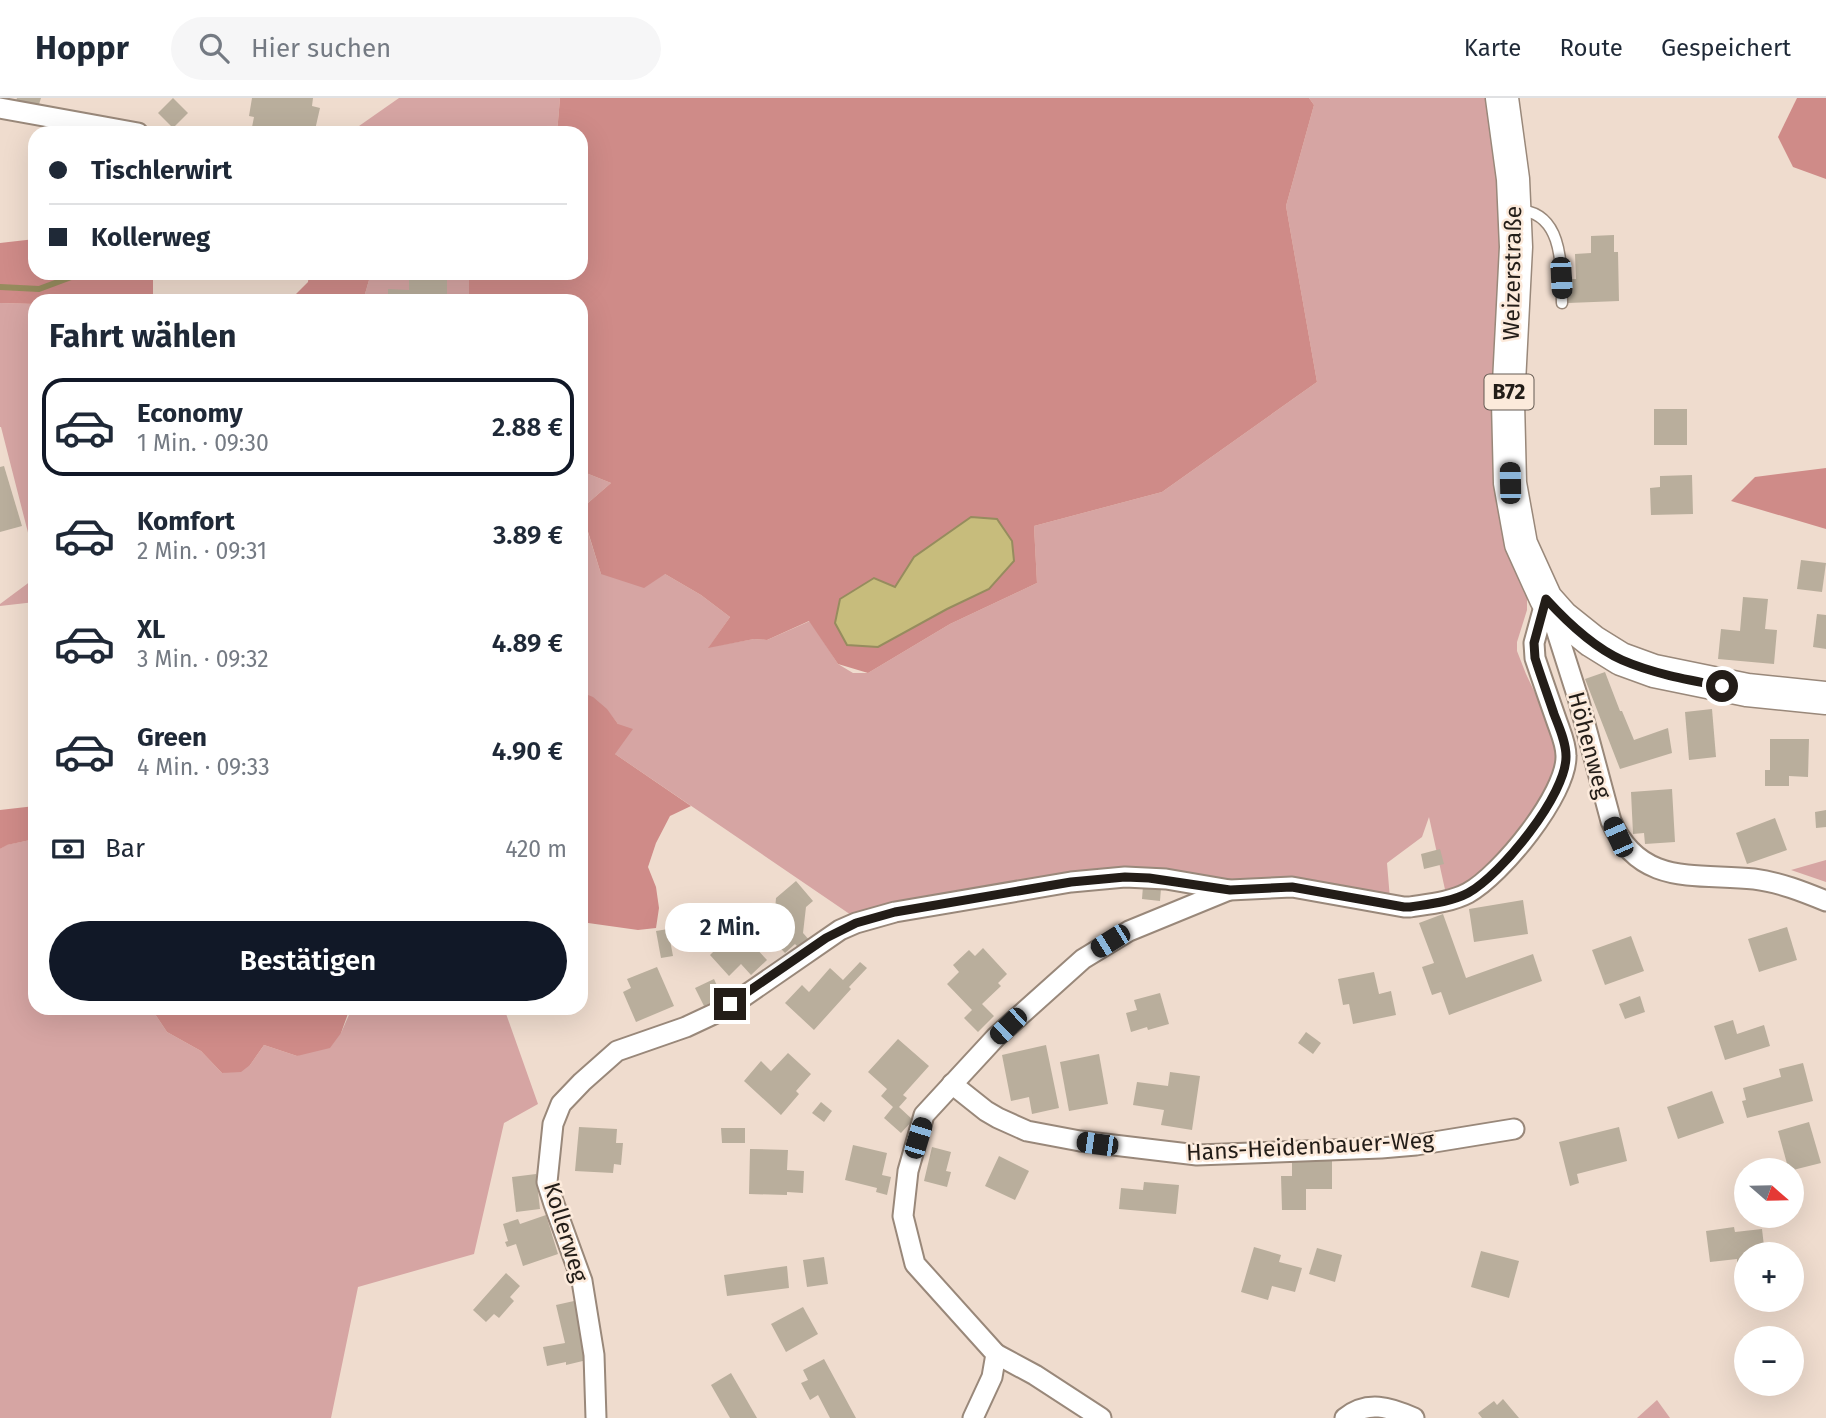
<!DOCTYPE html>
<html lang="de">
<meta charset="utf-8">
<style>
body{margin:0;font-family:"Fira Sans",sans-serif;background:#f6f6f7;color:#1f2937;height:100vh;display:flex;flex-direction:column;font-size:26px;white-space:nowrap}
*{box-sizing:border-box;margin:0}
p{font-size:23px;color:#747a83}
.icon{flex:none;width:38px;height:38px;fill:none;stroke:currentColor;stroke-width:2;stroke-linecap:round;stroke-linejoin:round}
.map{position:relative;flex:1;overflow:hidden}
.sheet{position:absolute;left:28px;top:196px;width:560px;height:721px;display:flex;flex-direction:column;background:#fff;border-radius:21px;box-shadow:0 7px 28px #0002}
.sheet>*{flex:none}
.top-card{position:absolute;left:28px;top:28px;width:560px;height:154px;border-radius:21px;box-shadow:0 7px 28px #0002;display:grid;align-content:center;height:154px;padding:0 21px;background:#fff}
.needle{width:46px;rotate:110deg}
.buttons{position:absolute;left:1734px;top:1060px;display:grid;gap:14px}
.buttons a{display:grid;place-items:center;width:70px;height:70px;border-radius:50%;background:#fff;box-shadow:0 7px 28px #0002;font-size:35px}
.end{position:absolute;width:32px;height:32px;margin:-16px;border:9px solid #231d18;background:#fff;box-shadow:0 0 0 4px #fff}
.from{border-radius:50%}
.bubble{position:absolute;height:49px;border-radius:24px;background:#fff;box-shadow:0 7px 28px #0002;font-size:23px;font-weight:600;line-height:49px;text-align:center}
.car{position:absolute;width:21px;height:42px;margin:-21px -10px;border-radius:9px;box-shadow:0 0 5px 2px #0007;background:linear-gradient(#222 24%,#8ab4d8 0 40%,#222 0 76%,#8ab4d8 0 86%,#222 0)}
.top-card b{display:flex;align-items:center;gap:24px;height:66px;font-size:26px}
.top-card b+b{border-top:2px solid #e0e1e3}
.top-card i{width:18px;height:18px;background:#1f2937}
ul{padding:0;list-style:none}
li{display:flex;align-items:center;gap:21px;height:98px;margin:0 14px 10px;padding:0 7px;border:4px solid transparent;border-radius:21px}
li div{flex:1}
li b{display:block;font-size:26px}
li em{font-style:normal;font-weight:600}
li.active{border-color:#111827}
li>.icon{width:63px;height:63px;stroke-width:1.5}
h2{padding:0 21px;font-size:32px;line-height:84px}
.pay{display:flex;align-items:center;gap:18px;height:77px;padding:0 21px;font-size:26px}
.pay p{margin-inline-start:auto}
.button{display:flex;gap:14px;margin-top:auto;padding:14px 21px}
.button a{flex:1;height:80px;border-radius:42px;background:#111827;color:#fff;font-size:28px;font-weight:600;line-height:80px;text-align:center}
header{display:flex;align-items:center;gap:42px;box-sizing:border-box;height:98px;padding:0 35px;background:#fff;border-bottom:2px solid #e0e1e3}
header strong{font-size:33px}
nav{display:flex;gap:38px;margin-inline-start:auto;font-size:24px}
.search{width:490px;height:63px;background:#f6f6f7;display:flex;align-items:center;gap:18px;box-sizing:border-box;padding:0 24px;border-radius:38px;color:#747a83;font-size:26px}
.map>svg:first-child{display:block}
.green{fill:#d6a5a3}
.forest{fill:#cf8b88;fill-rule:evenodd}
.water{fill:#c7bc7c;stroke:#968c5e;stroke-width:2}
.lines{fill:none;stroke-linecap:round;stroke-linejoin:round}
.stream{stroke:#968c5e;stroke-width:6}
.building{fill:#b9ae9c}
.service-casing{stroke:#99887a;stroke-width:13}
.minor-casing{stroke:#99887a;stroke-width:23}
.primary-casing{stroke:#99887a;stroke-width:35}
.service{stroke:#fff;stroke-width:10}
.minor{stroke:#fff;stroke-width:19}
.primary{stroke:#fff;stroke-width:32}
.route{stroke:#231d18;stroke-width:9}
.labels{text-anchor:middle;stroke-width:5;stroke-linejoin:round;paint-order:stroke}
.shield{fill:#fceadb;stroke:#645a52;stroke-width:2}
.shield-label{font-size:21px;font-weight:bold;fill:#231d18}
.street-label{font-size:23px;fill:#231d18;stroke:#fceadb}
</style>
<header>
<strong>Hoppr</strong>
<div class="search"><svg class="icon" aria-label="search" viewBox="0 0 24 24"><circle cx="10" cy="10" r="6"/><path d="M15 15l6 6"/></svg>Hier suchen</div>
<nav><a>Karte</a><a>Route</a><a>Gespeichert</a></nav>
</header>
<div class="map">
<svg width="1826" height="1320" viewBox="0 0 1826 1320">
<rect width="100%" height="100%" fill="#efdcce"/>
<g class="green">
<path d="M399 0H560L557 35H349Z"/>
<path d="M1309 0H1489L1495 45 1527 492V512L1517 544V553L1526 576 1557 641 1560 659 1537 713 1479 780 1446 796 1429 719 1422 739 1387 765 1390 801 1237 785 1153 773 854 819 615 656 618 626C607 611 598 602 581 594V412L601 476H665L701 497 730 519 709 549 754 541 767 542 810 523 838 566 853 575H868L950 526 1037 485 1034 428 1162 394 1317 284 1286 108 1314 7Z"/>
<path d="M371 175H469V203H363Z"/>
<path d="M0 205 35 206V462L1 329H0Z"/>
<path d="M581 373 611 385 581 411Z"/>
<path d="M35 480V504L0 508V506Z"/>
<path d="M35 741V910H151L167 934 201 953 222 975 250 967 264 947 297 958 341 935 352 910H504L538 1006 504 1025 474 1156 358 1189 331 1320H0V751L6 747Z"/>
<path d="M1826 762V784L1791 772Z"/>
<path d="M1657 1302 1670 1320H1637Z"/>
</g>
<g class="forest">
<path d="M560 0H1309L1314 7 1286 108 1317 284 1162 394 1034 428 1037 485 950 526 868 575 838 566 809 523 767 542 754 541 708 550 730 519 701 497 665 476 644 490 601 476 581 411 611 385 581 373V203H469V175H581V35H557ZM874 480 895 489 989 491 947 511Z"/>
<path d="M1797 0H1826V81L1793 69 1778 39Z"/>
<path d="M35 141V175H153V203H35V206L0 205V145Z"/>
<path d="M309 175H371L363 203H289L308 184Z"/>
<path d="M1826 370V431L1731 403 1755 379Z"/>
<path d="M581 594 593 599 607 611 618 626 633 631 615 656 691 708 670 718 656 745 648 769 656 789 659 810 656 830 638 832 581 824Z"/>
<path d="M35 708V741L7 747 0 751V712Z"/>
<path d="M151 910H350L341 935 330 950 297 958 264 947 250 967 241 974 222 975 201 953 167 934Z"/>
</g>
<path class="water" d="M971 419 997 421 1012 443 1014 463 989 491 947 511 878 549 847 547 835 525 840 501 874 480 895 489 914 459Z"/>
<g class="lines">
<path class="stream" d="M0 189 39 191 82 175"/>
</g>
<g class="building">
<path d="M17 0H41L37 13 15 6Z"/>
<path d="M173 0 188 15 173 30 158 15Z"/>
<path d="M252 0H313L312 8 320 10 315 32 307 30 306 35 251 34 254 19 249 18Z"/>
<path d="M1614 137V154H1618L1619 203 1568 205 1567 181H1576L1575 156 1591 155V138Z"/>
<path d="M409 175H447V203H388V191L409 192Z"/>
<rect x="1654" y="311" width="33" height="36"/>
<path d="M4 368 22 428 0 434V369Z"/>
<path d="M1692 377 1693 416 1651 417 1650 390 1660 389V378Z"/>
<path d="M1801 462 1826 465 1822 494 1797 491Z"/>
<path d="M1743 499 1768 501 1765 531 1777 532 1774 566 1718 561 1721 531 1740 533Z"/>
<path d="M1817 516 1826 517V551L1813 549Z"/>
<path d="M1605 574 1620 613H1622L1634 642 1668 630 1672 655 1620 671 1585 581Z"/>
<path d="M1712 611 1716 659 1689 662 1685 614Z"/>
<path d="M1770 641H1809L1808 679 1789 678V688H1765V672H1770Z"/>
<path d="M1672 691 1675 744 1645 746 1644 735 1633 736 1631 694Z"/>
<path d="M1826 712V729L1816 730 1815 714Z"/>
<path d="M1775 720 1787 752 1747 766 1736 735Z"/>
<path d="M1440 751 1444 766 1424 771 1421 756Z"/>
<path d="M796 783 813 803 806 809 803 835 810 843 801 852 795 846 785 855 764 833 774 823 776 800Z"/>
<path d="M1143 788 1161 790 1160 803 1142 801Z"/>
<path d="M1523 802 1528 836 1474 844 1469 811Z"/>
<path d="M1443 816 1466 880 1533 856 1542 883 1449 917 1441 894 1432 897 1422 869 1434 865 1419 825Z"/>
<path d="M1787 829 1797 862 1759 874 1748 841Z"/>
<path d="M737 830 767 862 751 877 741 866 729 878 710 857 719 848 716 844 728 832 731 836Z"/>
<path d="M668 831 673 858 661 860 656 833Z"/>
<path d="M1631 838 1644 873 1605 887 1592 852Z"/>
<path d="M983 850 1007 876 998 885 1001 888 982 906 994 918 978 934 964 920 972 912 947 886 959 874 953 867 969 852 975 858Z"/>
<path d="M860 864 867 870 849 889 851 891 814 932 785 905 802 887 809 894 830 870 843 882Z"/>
<path d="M657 869 674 908 636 924 623 894 631 890 627 881Z"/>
<path d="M1374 874 1379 896 1391 893 1396 917 1353 926 1349 906 1343 907 1338 881Z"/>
<path d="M714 881 722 899 704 908 695 890Z"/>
<path d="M1160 895 1169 926 1148 932 1147 929 1131 934 1126 915 1137 912 1134 902Z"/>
<path d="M1640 898 1645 914 1625 921 1619 906Z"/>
<path d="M1733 922 1737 936 1764 927 1770 948 1725 962 1714 928Z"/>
<path d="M1306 934 1321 945 1313 956 1298 945Z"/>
<path d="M898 941 929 968 903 997 907 1000 899 1009 913 1022 901 1035 884 1020 893 1009 881 998 887 991 868 974Z"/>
<path d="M1046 947 1059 1010 1032 1016 1029 999 1011 1003 1002 957Z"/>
<path d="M788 955 811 976 796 993 799 996 781 1017 744 983 761 963 771 973Z"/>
<path d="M1099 956 1108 1006 1069 1013 1060 964Z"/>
<path d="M1803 965 1813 1003 1747 1020 1742 1003 1746 1002 1743 990 1781 979 1779 971Z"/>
<path d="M1170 974 1200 978 1192 1032 1161 1027 1164 1012 1133 1007 1137 984 1168 988Z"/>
<path d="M1712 993 1724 1025 1678 1041 1667 1009Z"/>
<path d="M821 1004 832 1013 824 1024 812 1015Z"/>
<path d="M1809 1024 1821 1065 1789 1073 1778 1033Z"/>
<path d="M579 1029 617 1031 616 1045H623L621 1067 614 1066 613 1075 575 1073Z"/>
<path d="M1619 1029 1627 1063 1577 1076 1579 1085 1570 1088 1559 1044Z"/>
<path d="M721 1030H745V1045H722Z"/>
<path d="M853 1047 887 1055 882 1077 891 1079 887 1097 876 1094 877 1090 845 1082Z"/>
<path d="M932 1049 951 1054 946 1073 951 1074 947 1089 924 1083Z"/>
<path d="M750 1051 788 1052 787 1072 804 1073 803 1095 787 1094V1097L749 1096Z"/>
<path d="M999 1058 1029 1073 1015 1102 985 1088Z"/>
<path d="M1332 1060V1091H1306V1112H1282L1281 1078H1292V1061Z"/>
<path d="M536 1076 540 1111 516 1114 512 1079Z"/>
<path d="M1144 1084 1179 1087 1176 1116 1119 1111 1121 1090 1143 1092Z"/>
<path d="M546 1117 558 1156 523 1168 516 1146 507 1149 505 1144 508 1143 503 1126 518 1121 520 1126Z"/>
<path d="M1734 1129 1735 1134 1762 1131 1765 1157H1746V1166L1737 1167V1161L1710 1164 1706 1133Z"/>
<path d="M1254 1149 1281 1157 1279 1164 1302 1170 1295 1194 1272 1188 1268 1202 1241 1194Z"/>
<path d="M1317 1150 1342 1157 1335 1184 1309 1176Z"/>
<path d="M1481 1153 1519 1163 1509 1200 1471 1189Z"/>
<path d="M824 1159 828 1186 807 1189 803 1162Z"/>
<path d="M787 1168 789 1190 727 1198 724 1177Z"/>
<path d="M506 1175 520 1188 510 1199 514 1203 499 1220 494 1216 486 1224 473 1212Z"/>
<path d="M574 1203 587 1262 566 1267V1264L547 1268 543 1249 565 1245 556 1207Z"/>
<path d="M803 1209 818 1236 786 1254 771 1226Z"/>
<path d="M824 1261 856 1320H830L818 1297 810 1302 801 1285 808 1282 803 1272Z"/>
<path d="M731 1275 757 1320H730L711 1287Z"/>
<path d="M1503 1301 1519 1320H1482L1478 1315 1494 1303 1497 1307Z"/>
</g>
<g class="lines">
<g class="service-casing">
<path id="service" d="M1519 112C1565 115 1561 172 1562 205"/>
</g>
<g class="minor-casing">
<g id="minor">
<path d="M0 10 138 35"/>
<path d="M1550 512 1578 600 1611 723C1640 789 1696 775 1754 781 1779 784 1804 794 1826 803"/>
<path d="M952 986 986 1013 998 1020 1027 1033 1080 1043 1197 1057 1381 1050 1416 1047 1514 1031"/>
<path d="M996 1256 1035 1277 1101 1320"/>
<path d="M596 1320 594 1257 582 1183 554 1106 547 1084 553 1026 561 1006 582 984 617 953 686 929 718 914 743 899 840 832 856 825 895 814 1071 784 1125 779 1166 781 1230 792 1292 789 1404 809H1410C1429 806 1451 804 1468 795 1501 777 1567 696 1566 658 1566 645 1560 633 1556 621 1549 601 1542 581 1535 560L1534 545 1546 501"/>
<path d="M973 1320 992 1279 996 1256 915 1166 903 1118 908 1073 924 1017 996 939 1083 861 1129 833 1229 792"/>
<path d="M1345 1320C1367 1302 1390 1309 1414 1320"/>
</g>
</g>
<g class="primary-casing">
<path id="primary" d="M1502 0 1513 81 1516 149 1508 304 1510 385 1521 446 1546 501 1562 519 1592 543 1621 561 1654 573 1747 592 1826 600"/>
</g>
<use href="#service" class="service"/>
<use href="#minor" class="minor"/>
<use href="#primary" class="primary"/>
</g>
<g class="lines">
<path class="route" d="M730 906 826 840 856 825 895 814 1071 784 1125 779 1149 780 1230 792 1292 789 1404 809H1410C1429 806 1451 804 1468 795 1501 777 1567 696 1566 658 1566 644 1559 629 1554 616 1548 598 1541 579 1535 560L1534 545 1546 501C1567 524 1593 549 1622 562 1654 576 1689 582 1722 588"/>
</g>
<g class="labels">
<rect class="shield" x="1484.5" y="276.5" width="49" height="35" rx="5"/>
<g class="shield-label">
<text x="1509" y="301">B72</text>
</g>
<g class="street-label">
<text transform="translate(1512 175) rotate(-89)" y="8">Weizerstraße</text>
<text transform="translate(1590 647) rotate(75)" y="8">Höhenweg</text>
<text transform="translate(1310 1048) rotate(-3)" y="8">Hans-Heidenbauer-Weg</text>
<text transform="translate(566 1134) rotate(73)" y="8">Kollerweg</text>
</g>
</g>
</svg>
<div class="buttons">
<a><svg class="needle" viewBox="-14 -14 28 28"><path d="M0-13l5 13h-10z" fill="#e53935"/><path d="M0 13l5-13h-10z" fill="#747a83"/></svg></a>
<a>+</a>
<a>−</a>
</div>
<i class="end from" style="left:1722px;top:588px"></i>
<i class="end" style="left:730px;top:906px"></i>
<div class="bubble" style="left:665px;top:805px;width:130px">2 Min.</div>
<i class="car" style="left:1561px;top:180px;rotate:177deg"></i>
<i class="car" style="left:1510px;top:385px;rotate:359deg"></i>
<i class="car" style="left:1618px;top:739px;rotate:336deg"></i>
<i class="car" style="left:1110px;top:843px;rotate:238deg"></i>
<i class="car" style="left:1008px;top:928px;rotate:226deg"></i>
<i class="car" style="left:918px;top:1040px;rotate:17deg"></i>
<i class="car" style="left:1097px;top:1046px;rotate:278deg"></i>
<div class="top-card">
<b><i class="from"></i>Tischlerwirt</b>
<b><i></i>Kollerweg</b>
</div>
<section class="sheet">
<h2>Fahrt wählen</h2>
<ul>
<li class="active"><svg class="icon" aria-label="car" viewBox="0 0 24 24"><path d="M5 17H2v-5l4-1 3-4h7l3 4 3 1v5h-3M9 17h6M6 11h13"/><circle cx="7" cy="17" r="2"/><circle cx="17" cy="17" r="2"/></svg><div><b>Economy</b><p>1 Min. · 09:30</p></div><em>2.88 €</em></li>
<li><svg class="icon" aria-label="car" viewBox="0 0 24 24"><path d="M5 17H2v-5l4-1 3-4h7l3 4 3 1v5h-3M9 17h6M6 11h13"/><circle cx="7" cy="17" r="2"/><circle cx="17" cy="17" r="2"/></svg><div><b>Komfort</b><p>2 Min. · 09:31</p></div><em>3.89 €</em></li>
<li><svg class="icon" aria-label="car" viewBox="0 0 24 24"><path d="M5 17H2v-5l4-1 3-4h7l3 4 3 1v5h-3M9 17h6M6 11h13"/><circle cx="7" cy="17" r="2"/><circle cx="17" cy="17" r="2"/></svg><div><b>XL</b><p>3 Min. · 09:32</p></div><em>4.89 €</em></li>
<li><svg class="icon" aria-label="car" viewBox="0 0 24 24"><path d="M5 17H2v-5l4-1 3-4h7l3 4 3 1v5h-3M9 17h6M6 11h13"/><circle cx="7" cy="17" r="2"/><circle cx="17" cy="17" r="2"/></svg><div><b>Green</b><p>4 Min. · 09:33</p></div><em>4.90 €</em></li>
</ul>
<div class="pay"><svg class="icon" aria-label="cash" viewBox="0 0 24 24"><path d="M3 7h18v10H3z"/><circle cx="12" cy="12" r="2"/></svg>Bar<p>420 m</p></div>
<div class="button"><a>Bestätigen</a></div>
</section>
</div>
